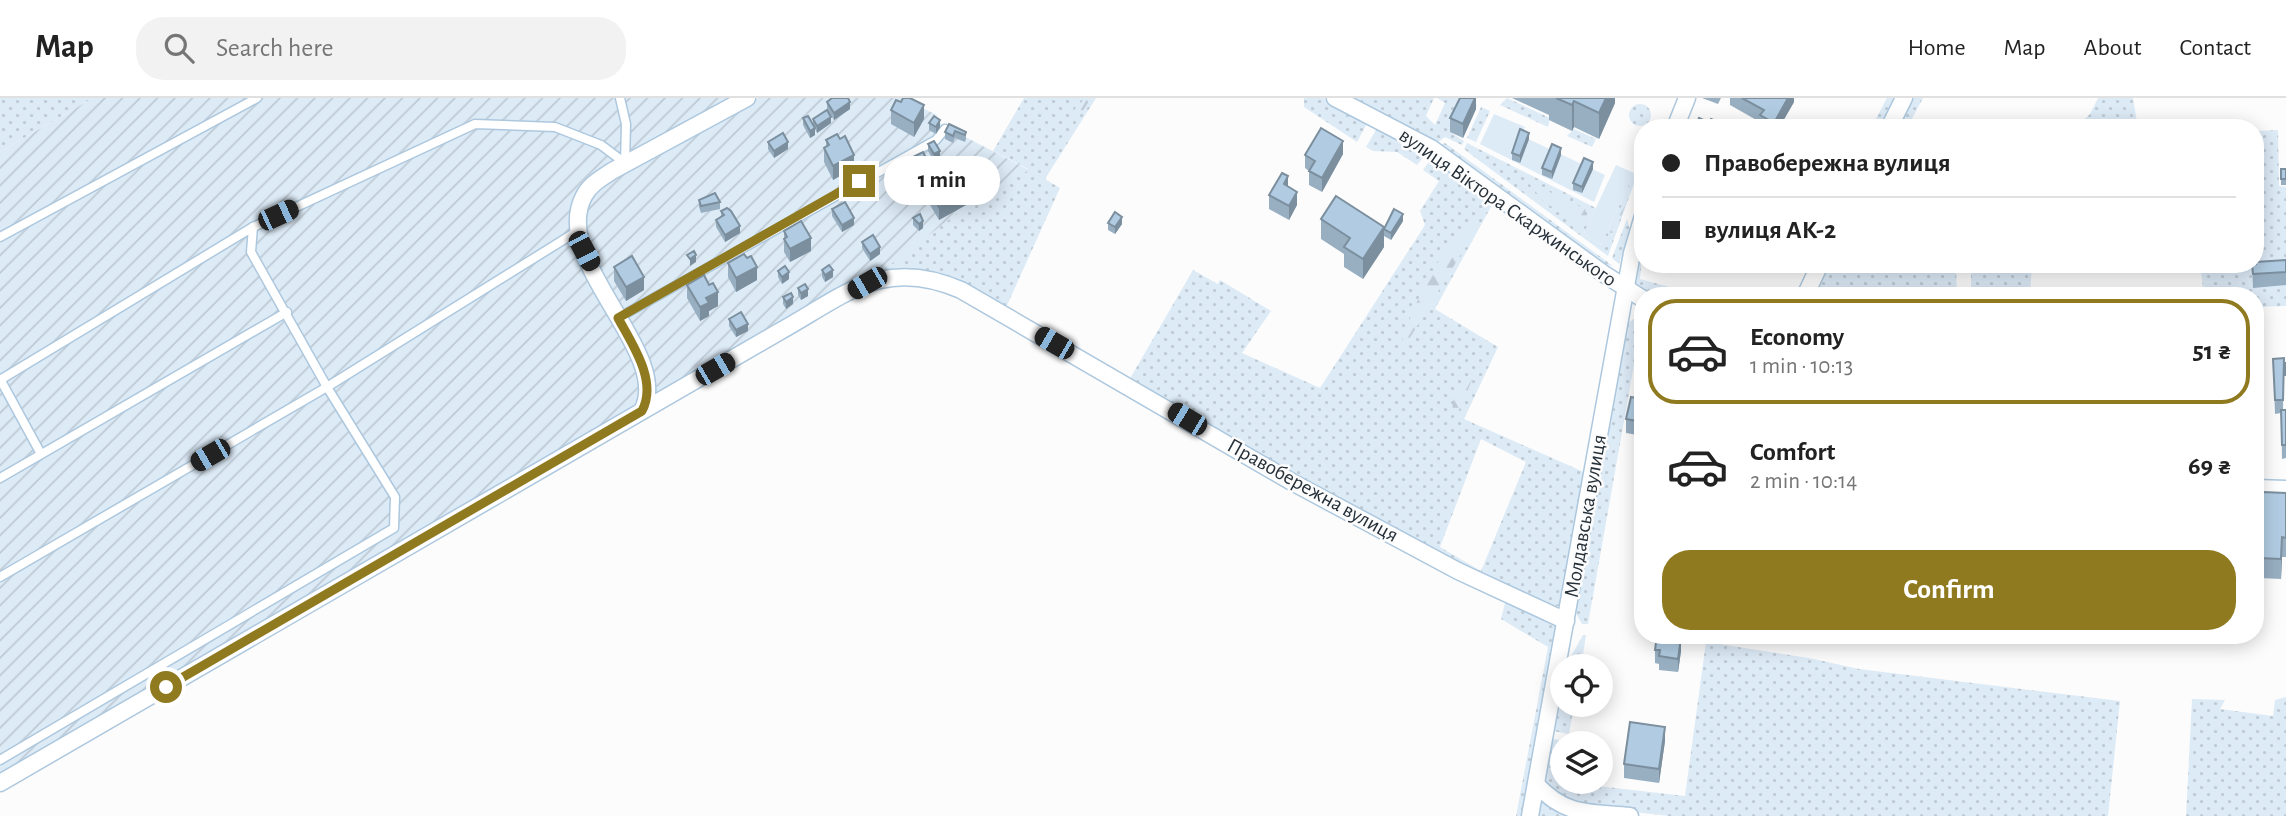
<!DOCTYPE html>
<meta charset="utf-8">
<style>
body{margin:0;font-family:"Alegreya Sans",sans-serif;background:#f2f2f2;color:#222;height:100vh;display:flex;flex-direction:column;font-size:26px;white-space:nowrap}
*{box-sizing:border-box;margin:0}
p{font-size:23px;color:#767676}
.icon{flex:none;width:38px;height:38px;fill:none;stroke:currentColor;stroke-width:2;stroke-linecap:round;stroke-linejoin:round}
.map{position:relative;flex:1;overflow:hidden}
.sheet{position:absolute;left:1634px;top:189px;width:630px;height:357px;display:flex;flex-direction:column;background:#fff;border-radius:28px;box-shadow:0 4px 18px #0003}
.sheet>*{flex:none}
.top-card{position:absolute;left:1634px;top:21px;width:630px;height:154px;border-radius:28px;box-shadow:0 4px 18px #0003;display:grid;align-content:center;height:154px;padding:0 28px;background:#fff}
.fabs{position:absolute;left:1550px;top:556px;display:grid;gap:14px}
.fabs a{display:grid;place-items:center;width:63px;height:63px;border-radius:50%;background:#fff;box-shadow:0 4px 18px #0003;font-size:35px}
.end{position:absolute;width:32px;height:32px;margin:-16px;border:9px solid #907a20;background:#fff;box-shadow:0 0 0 4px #fff}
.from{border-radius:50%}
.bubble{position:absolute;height:49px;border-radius:24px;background:#fff;box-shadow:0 4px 18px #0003;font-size:23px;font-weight:700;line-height:49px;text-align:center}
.car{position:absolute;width:21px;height:42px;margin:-21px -10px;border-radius:9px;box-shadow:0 0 5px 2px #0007;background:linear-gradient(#222 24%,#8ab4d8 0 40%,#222 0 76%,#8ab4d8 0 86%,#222 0)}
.top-card b{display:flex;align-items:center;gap:24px;height:66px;font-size:26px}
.top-card b+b{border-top:2px solid #e0e0e0}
.top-card i{width:18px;height:18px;background:#222}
ul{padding:12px 0 0;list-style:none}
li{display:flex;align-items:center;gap:21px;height:105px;margin:0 14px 10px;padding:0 14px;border:4px solid transparent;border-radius:28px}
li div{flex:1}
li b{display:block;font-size:26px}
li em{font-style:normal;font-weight:700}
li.selected{border-color:#907a20}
li>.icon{width:63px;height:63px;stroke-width:1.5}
.cta{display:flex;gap:14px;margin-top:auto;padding:14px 28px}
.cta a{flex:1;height:80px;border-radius:28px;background:#907a20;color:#fff;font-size:28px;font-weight:700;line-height:80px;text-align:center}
header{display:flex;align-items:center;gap:42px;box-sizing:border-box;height:98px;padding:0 35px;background:#fff;border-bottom:2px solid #e0e0e0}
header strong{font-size:33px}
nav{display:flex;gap:38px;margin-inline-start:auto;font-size:24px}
.search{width:490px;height:63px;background:#f2f2f2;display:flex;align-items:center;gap:18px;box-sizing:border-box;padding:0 24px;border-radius:28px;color:#767676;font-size:26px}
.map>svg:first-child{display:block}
.grass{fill:url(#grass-dots);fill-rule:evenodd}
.forest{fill:url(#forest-firs)}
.park{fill:#ddebf7}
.garden{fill:url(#garden-furrows)}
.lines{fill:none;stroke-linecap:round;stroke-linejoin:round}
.lane-casing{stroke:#adc8de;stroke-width:11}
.street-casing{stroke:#adc8de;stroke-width:19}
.lane{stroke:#fff;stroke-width:8}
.street{stroke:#fff;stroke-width:16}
.wall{fill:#98afc2}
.shaded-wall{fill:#7c8f9e}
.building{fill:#b1cce2;stroke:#7c8f9e;stroke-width:2}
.route{stroke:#907a20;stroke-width:9}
.labels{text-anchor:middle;stroke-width:5;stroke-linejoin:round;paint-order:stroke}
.street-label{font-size:21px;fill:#263039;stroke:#fcfcfc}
</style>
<header>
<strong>Map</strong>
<div class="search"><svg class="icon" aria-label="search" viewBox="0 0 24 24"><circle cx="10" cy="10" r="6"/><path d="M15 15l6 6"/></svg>Search here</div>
<nav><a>Home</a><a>Map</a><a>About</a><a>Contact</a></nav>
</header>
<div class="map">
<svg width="2286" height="718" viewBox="0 0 2286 718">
<defs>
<pattern id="grass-dots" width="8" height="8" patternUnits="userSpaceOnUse" patternTransform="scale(1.75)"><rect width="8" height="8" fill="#ddebf7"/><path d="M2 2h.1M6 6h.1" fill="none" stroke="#becad4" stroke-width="1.8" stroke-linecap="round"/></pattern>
<pattern id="forest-firs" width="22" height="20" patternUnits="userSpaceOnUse" patternTransform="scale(1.75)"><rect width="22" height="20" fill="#ddebf7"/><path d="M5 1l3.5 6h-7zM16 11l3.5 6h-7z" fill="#becad4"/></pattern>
<pattern id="garden-furrows" width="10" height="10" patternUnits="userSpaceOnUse" patternTransform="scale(1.75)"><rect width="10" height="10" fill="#ddebf7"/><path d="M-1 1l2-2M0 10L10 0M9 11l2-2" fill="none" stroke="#becad4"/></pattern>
</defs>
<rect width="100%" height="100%" fill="#fcfcfc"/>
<g class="grass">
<path d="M0 0H93L0 54Z"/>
<path d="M1024 0H1096L1045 81 1060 90 1004 214 890 174 651 305 626 220 1028 71 993 53Z"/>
<path d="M1304 0H1323L1369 22 1357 44 1304 9Z"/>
<path d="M1348 0H1434L1426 18 1435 27 1445 5 1437 0H1461L1477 7 1475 11 1463 6 1450 34 1464 43 1462 47 1445 39 1437 45Z"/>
<path d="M1507 0 1550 20 1548 29 1500 7Z"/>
<path d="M1887 0H1897L1881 30H1871Z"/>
<path d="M1912 0H1923L1907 30H1896Z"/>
<path d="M2098 0H2133L2138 30H2075L2090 16Z"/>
<circle cx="1640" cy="17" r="11"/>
<path d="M1481 9 1490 13 1476 44 1467 40Z"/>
<path d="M1379 27 1409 42 1426 56 1417 67 1397 54 1373 53 1366 49Z"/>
<path d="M1574 31 1596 41 1592 49 1567 38Z"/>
<path d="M2278 32 2279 88 2286 89V208L2256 209V198H2204L2200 166H2256V33Z"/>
<path d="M1445 45 1613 168 1603 166 1440 47Z"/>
<path d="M1467 45 1596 110 1584 135 1601 147 1634 75 1637 77 1608 158 1473 58 1464 51Z"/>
<path d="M1431 61 1493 105 1435 211 1498 249 1464 321 1586 375 1564 495 1561 506 1553 511 1507 496 1128 284 1193 172 1218 186 1220 182 1271 213 1242 255 1320 290 1425 127 1420 113 1439 83 1423 72ZM1481 341 1526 364 1481 473 1440 449Z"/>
<path d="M1627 121 1630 131 1619 166 1612 160Z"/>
<path d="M1643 150 1640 181 1702 198C1679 198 1651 204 1635 185Z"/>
<path d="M1828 166H1956L1957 198H1813Z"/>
<path d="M1971 166H2032L2030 198H1971Z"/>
<path d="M1643 216 1588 526H1582L1575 514 1625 239 1629 224Z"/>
<path d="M1506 501 1550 521 1557 529 1523 718H1516L1548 549 1501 521Z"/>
<path d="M1583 537H1586L1581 569H1565Z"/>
<path d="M1706 544 1809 560 1859 571 2120 603 2108 718H1669L1562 706 1543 686 1552 641 1568 643 1563 646V684L1685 698Z"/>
<path d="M1563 581V607H1574L1569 636 1553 633Z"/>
<path d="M2286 599V718H2186L2192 601 2225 602 2220 611 2273 618 2275 602Z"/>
<path d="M1540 699 1583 718H1537Z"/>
</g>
<g class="forest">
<path d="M1085 0H1091L1076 23 1074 12Z"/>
<path d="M1634 78 1635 82 1609 150 1606 144Z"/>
<path d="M1527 83 1585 111 1587 118 1581 127 1544 104Z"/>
<path d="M1474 124 1478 125 1469 143 1403 251 1401 248C1407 218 1446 136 1474 124Z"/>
<path d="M1474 277 1456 319C1446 306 1460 283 1474 277Z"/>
</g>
<g class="park">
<path d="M1494 16 1525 29 1522 38 1605 77 1594 104 1480 46Z"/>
<path d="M1616 67 1634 75 1601 147 1584 135Z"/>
</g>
<g class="garden">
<path d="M93 0H736L586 83 573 106 571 142 634 259 644 286 634 313 0 678V54Z"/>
<path d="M758 0H902L937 17 934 22 943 27 933 41 859 79 627 213 618 212C597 171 574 143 589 96L659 52Z"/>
<path d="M950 31 1029 72 968 107 877 177 665 293 652 287 626 220Z"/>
</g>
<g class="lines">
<g class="lane-casing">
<g id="lane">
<path d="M0 139 257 0"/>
<path d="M618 220 936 42 945 31"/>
<path d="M0 281 41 356"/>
<path d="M0 282 253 129 475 26 555 29 601 47 625 65 626 26 620 0"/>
<path d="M0 380 287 214"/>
<path d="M0 479 327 289 576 134"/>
<path d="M0 662 394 430 395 399 327 289 251 154 253 129"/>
</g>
</g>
<g class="street-casing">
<g id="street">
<path d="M1335 0 1431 50 1604 176 1643 201"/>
<path d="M1675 30 1687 0"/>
<path d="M1889 30 1904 0"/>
<path d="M1805 198 1820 166"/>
<path d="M642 313C674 255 549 163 584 98 590 86 602 80 612 73L747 0"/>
<path d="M2256 390 2286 391"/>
<path d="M0 685 777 235C844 198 882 158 961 192L1292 384 1458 473 1566 523"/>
<path d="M1536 686C1565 718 1589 714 1630 718"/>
<path d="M1530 718 1632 155 1643 118"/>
</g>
</g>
<use href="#lane" class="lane"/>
<use href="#street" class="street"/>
</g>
<g class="wall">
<path d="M1476 0V11L1463 40 1450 34V20Z"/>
<path d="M1512 0H1615V5L1599 41 1574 29 1572 33 1549 22V17Z"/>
<path d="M1702 0H1721L1718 6Z"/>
<path d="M1730 0H1794V4L1779 30H1760V24L1730 7Z"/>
<path d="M827 4 850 11 834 22 827 11Z"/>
<path d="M891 12 924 21 914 39 891 26Z"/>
<path d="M803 20 813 27V21L831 25 817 35 815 31V37L810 40 803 27Z"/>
<path d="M929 25 940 29 936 36 929 32Z"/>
<path d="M949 26 966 34V41L965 44 955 40 953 45 945 41V34Z"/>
<path d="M1529 41 1520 65 1512 62V55Z"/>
<path d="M826 42 854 70 833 82 824 64V50L826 49Z"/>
<path d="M768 44 788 51 774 60 768 51Z"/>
<path d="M928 46 940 60 934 63 928 53Z"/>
<path d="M1343 56 1322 94 1309 87V73L1305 70V57Z"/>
<path d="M1561 57 1552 81 1542 77V70Z"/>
<path d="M907 62 931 70V67L945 77 936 82 931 74V84L912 97 906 86Z"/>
<path d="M1593 71 1582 95 1573 92V85Z"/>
<rect x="2281" y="71" width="5" height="16"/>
<path d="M949 91 966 107 939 122 930 107V93Z"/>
<path d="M1269 97 1297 107 1289 122 1269 111Z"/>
<path d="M699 102 720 104V111L701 115 699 109Z"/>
<path d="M832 111 854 127 842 134 832 118Z"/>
<path d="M721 113 740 135 725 144 716 129V122L721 119Z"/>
<path d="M913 120 923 130 919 133 913 127Z"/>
<path d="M1321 121 1384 131 1403 123 1391 142 1384 138V149L1363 181 1344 169V156L1321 141Z"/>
<path d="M1108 125 1122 126 1115 136 1108 132Z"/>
<path d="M784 133 811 153 790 164 784 154Z"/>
<path d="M862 144 880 156 870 163 862 150Z"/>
<path d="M2286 162V187L2253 190 2252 166Z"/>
<path d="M728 165 757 182 736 194 728 179Z"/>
<path d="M1702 166H1715V170L1702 168Z"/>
<path d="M614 169 644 192 626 203 614 183Z"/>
<path d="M822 172 833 179 825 184 822 179Z"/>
<path d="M778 173 789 181 782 186 778 179Z"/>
<path d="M687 187 718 208 709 213V218L700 223 687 200Z"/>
<path d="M798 190 808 198 801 202 798 197Z"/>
<path d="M783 199 793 206 786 211 783 206Z"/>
<path d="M729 221 748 233 736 239 729 228Z"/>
<path d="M2284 260 2283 312H2286V360L2282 361 2281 315 2275 316 2273 261Z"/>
<path d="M1643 301V338L1626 335V321Z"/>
<path d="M2286 395V459H2282L2281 481 2259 480V460Z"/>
<path d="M1655 552 1681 553 1678 574 1659 572V566L1655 565Z"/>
<path d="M1665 643 1659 685 1624 680V666Z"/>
</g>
<g class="shaded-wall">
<path d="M1475 0H1476V11L1463 40V26Z"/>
<path d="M1606 0H1615V5L1599 41V15Z"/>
<path d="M1788 0H1794V4L1779 30H1774V25Z"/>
<path d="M1574 3V29L1572 33V7Z"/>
<path d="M850 4V11L834 22V15Z"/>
<path d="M924 7V21L914 39V25Z"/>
<path d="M831 19V25L817 35V28Z"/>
<path d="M940 22V29L936 36V29Z"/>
<path d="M815 30V37L810 40V33Z"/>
<path d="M1529 35V41L1520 65V58Z"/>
<path d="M1343 43V56L1322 94V80Z"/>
<path d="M788 44V51L774 60V53Z"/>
<path d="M1561 50V57L1552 81V74Z"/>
<path d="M940 53V60L934 63V56Z"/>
<path d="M854 57V70L833 82V68Z"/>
<path d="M1593 64V71L1582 95V89Z"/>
<path d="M931 70V84L912 97V84Z"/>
<path d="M945 70V77L936 82V75Z"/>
<path d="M1288 78V92L1284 86Z"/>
<path d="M966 93V107L939 122V109Z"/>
<path d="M1297 94V107L1289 122V108Z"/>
<path d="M1403 116V123L1391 142V135Z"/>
<path d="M1122 119V126L1115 136V129Z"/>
<path d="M854 120V127L842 134V127Z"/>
<path d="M923 123V130L919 133V126Z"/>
<path d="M740 128V135L725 144V137Z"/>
<path d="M1384 129V149L1363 181V161Z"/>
<path d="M811 140V153L790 164V151Z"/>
<path d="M880 149V156L870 163V156Z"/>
<path d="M696 157V164L690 168V161Z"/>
<path d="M757 169V182L736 194V180Z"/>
<path d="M833 172V179L825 184V177Z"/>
<path d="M789 174V181L782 186V179Z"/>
<path d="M644 179V192L626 203V189Z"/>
<path d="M808 191V198L801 202V195Z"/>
<path d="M718 194V208L709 213V218L700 223V209L706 200Z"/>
<path d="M793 199V206L786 211V204Z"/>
<path d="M748 226V233L736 239V232Z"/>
<path d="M2282 439V459L2281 481V461Z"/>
<path d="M1681 540V553L1678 574V561Z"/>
<path d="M1665 629V643L1659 685V671Z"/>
</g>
<g class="building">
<path d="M832 0H848L850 4 834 15 827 4Z"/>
<path d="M903 0H910L924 7 914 25 891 12 896 2 901 4Z"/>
<path d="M1460 0H1475L1463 26 1450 20Z"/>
<path d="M1556 0H1606L1599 15 1574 3 1572 7Z"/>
<path d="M1742 0H1788L1774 25 1760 17 1764 12Z"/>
<path d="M827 12 831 19 817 28 813 21Z"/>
<path d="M808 18 815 30 810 33 803 20Z"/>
<path d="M934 18 940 22 936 29 929 25Z"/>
<path d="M1699 20 1721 30H1695Z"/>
<path d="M1711 21 1732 30H1721L1709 25Z"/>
<path d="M949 26 966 34 965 37 955 33 953 38 945 34Z"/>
<path d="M2000 27 2014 30H2000Z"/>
<path d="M1321 30 1343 43 1322 80 1309 73 1315 63 1305 57Z"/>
<path d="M1520 31 1529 35 1520 58 1512 55Z"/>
<path d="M783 35 788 44 774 53 768 44Z"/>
<path d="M837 36 840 41 845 38 854 57 833 68 824 50 829 47 826 42Z"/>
<path d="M934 43 940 53 934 56 928 46Z"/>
<path d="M1552 46 1561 50 1552 74 1542 70Z"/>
<path d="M923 54 931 70 912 84 906 72 911 70 907 62Z"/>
<path d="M1584 60 1593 64 1582 89 1573 85Z"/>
<path d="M940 62 945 70 936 75 931 67Z"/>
<rect x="2281" y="71" width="5" height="10"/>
<path d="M1282 75 1288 78 1284 86 1297 94 1289 108 1269 97Z"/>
<path d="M945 85 949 91 961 85 966 93 939 109 930 93Z"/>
<path d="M715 95 720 104 701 108 699 102Z"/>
<path d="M1336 98 1384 129 1363 161 1344 149 1350 140 1321 121Z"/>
<path d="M845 104 854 120 842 127 832 111Z"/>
<path d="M727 110 731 113 740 128 725 137 716 122 724 117 721 113Z"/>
<path d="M1394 111 1403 116 1391 135 1384 131Z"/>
<path d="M1115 114 1122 119 1115 129 1108 125Z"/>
<path d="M920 116 923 123 919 126 913 120Z"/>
<path d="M801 123 811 140 790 151 784 141 787 139 784 133Z"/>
<path d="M873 137 880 149 870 156 862 144Z"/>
<path d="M694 153 696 157 690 161 687 157Z"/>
<path d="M744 156 747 160 751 158 757 169 736 180 728 165Z"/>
<path d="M632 158 644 179 626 189 614 169Z"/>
<path d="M2286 162V174L2253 176 2252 166H2256V164Z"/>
<path d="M829 167 833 172 825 177 822 172Z"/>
<path d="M785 168 789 174 782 179 778 173Z"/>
<path d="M704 177 709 187 713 185 718 194 706 200 709 205 700 209 687 187Z"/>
<path d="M805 186 808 191 801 195 798 190Z"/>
<path d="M791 195 793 199 786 204 783 199Z"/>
<path d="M741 214 748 226 736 232 729 221Z"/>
<path d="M2284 260 2283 302H2275L2273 261Z"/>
<rect x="2284" y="265" width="2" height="12"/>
<path d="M1631 299 1643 301V324L1626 321Z"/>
<path d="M2281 312H2286V347H2282Z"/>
<path d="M2263 394 2286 395V440L2282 439 2281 461 2259 460Z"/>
<path d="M1657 537 1681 540 1678 561 1659 558 1660 552H1655Z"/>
<path d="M1630 624 1665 629 1659 671 1624 666Z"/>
</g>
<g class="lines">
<path class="route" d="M166 589 642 313C658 283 632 246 618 220L859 83"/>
</g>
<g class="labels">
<g class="street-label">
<text transform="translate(1508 109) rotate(35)" y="7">вулиця Віктора Скаржинського</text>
<text transform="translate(1313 392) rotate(29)" y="7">Правобережна вулиця</text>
<text transform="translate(1585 418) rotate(-80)" y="7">Молдавська вулиця</text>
</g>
</g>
</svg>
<div class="fabs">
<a><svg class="icon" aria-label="locate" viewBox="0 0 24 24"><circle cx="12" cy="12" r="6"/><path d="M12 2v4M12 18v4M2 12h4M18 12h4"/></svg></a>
<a><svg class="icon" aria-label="layers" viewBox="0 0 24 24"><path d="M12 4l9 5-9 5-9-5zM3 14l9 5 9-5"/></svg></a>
</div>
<i class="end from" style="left:166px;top:589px"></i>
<i class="end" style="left:859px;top:83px"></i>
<div class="bubble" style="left:884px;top:58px;width:116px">1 min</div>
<i class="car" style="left:278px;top:117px;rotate:65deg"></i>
<i class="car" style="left:584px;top:153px;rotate:152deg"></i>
<i class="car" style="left:867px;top:185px;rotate:240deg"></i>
<i class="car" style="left:1054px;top:245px;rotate:300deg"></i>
<i class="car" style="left:715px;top:271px;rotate:60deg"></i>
<i class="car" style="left:1187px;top:321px;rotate:301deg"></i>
<i class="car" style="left:210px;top:357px;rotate:240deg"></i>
<div class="top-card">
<b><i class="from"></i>Правобережна вулиця</b>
<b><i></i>вулиця АК-2</b>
</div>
<section class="sheet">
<ul>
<li class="selected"><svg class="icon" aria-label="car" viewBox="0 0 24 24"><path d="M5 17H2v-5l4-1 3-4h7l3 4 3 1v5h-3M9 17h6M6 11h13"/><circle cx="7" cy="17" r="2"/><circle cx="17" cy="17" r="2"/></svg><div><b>Economy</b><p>1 min · 10:13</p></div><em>51 ₴</em></li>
<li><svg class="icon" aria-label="car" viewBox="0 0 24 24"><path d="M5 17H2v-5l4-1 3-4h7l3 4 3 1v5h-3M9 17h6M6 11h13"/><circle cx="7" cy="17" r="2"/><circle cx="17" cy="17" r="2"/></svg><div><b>Comfort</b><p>2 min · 10:14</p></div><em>69 ₴</em></li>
</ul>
<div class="cta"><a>Confirm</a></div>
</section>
</div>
